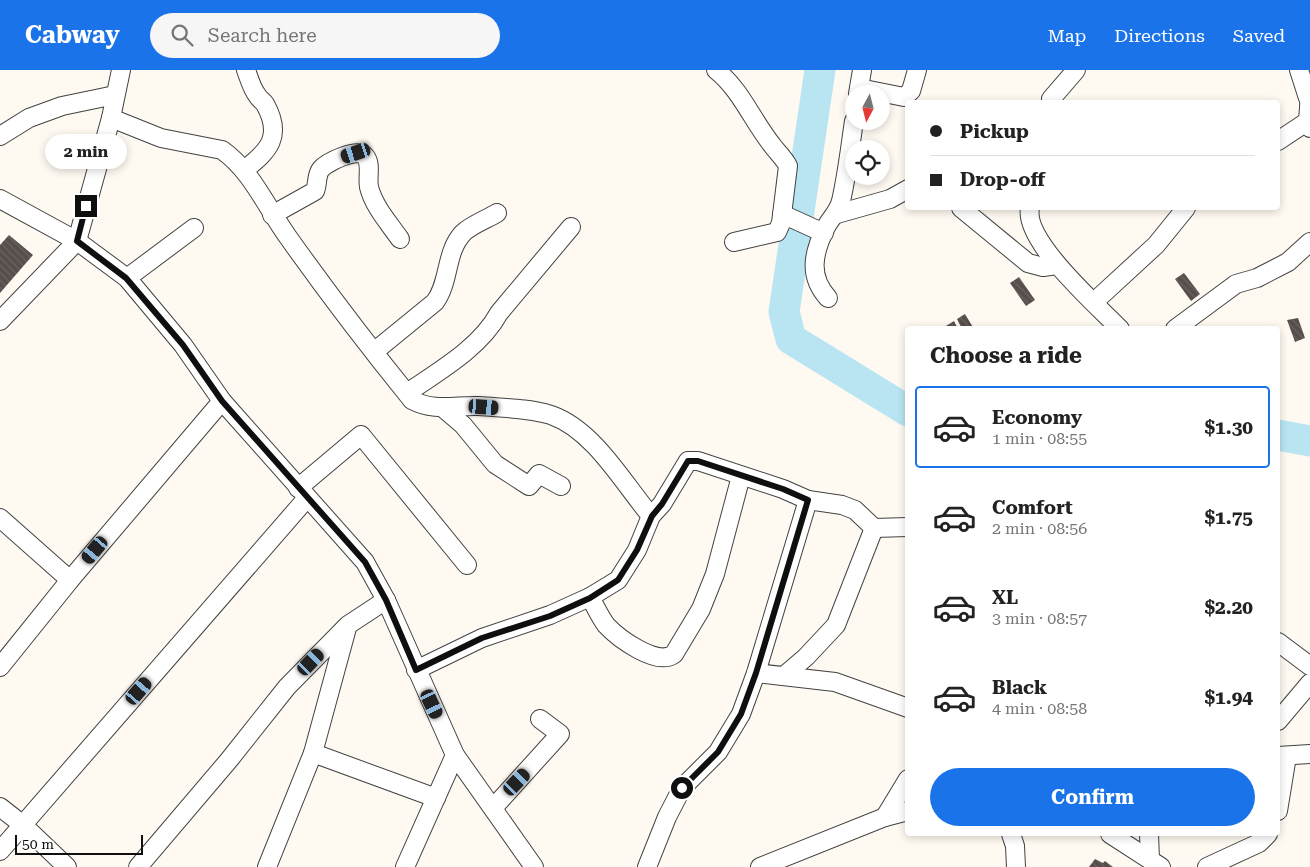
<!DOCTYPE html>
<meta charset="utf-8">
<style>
body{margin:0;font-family:"Roboto Serif",serif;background:#f6f6f6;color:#222;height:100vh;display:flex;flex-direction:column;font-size:19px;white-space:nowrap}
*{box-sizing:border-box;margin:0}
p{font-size:16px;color:#767676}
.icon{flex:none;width:28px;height:28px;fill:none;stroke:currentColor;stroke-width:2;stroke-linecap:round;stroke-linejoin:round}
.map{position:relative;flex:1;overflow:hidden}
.drawer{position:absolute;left:905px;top:256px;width:375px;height:510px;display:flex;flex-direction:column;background:#fff;border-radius:5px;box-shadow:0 2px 8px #0003}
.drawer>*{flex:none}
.top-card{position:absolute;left:905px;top:30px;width:375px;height:110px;border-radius:5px;box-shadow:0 2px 8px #0003;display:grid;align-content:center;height:110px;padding:0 25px;background:#fff}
.needle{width:32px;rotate:187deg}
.controls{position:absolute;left:845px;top:15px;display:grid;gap:10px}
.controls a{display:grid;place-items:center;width:45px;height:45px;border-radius:50%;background:#fff;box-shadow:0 2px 8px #0003;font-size:25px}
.scale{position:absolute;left:15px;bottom:12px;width:128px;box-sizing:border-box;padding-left:5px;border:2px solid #0f0f0f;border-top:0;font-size:14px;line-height:18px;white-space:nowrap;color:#0f0f0f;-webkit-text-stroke:4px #fff;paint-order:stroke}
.end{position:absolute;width:22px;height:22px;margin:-11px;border:6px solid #0f0f0f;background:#fff;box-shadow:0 0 0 2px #fff}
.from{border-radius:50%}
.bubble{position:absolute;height:35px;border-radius:18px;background:#fff;box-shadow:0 2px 8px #0003;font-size:16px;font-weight:700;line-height:35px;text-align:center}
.car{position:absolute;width:15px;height:30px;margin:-15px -8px;border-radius:6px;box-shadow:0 0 4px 1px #0007;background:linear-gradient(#222 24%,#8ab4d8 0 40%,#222 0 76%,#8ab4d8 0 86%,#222 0)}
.top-card b{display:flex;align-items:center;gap:18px;height:48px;font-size:19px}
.top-card b+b{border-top:1px solid #e0e0e0}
.top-card i{width:12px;height:12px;background:#222}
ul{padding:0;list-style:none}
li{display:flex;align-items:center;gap:15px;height:82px;margin:0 10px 8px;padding:0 15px;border:2px solid transparent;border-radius:5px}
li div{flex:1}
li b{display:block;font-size:19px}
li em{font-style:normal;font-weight:700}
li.selected{border-color:#1a73e8}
li>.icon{width:45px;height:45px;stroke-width:1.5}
h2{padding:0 25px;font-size:22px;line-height:60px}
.button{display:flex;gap:10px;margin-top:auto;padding:10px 25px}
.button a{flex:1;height:58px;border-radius:30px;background:#1a73e8;color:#fff;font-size:20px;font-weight:700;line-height:58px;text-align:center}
header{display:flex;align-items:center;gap:30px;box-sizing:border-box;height:70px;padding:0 25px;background:#1a73e8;color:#fff}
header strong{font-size:24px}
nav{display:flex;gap:28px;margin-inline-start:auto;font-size:18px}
.search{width:350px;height:45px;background:#f6f6f6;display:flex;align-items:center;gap:12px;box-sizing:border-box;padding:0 18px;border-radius:28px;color:#767676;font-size:19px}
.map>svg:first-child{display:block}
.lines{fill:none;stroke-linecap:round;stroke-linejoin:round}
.river{stroke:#b9e5f2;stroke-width:31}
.building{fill:url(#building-back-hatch)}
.minor-casing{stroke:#424242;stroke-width:20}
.minor{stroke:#fff;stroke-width:18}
.route{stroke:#0f0f0f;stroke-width:6}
</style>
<header>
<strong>Cabway</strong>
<div class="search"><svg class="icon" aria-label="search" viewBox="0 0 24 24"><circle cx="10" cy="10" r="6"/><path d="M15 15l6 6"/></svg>Search here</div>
<nav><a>Map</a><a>Directions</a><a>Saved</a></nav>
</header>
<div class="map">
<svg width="1310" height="797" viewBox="0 0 1310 797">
<defs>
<pattern id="building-back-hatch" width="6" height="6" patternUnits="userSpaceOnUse" patternTransform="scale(1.25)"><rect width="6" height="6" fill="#574e4c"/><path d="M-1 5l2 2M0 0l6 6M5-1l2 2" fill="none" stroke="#6a6361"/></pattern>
</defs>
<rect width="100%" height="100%" fill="#fefaf1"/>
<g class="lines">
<g class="river">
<path d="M820 0 784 242 791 269 908 341"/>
<path d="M1278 365 1310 371"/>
</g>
</g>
<g class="building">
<path d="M9 165 33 185 0 223V175Z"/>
<path d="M1184 203 1200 224 1191 231 1175 209Z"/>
<path d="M1019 207 1035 230 1026 236 1010 213Z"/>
<path d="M965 244 974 259H962L957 249Z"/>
<path d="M1298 248 1305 268 1295 272 1287 250Z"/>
<path d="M954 251 958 259H941Z"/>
<path d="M1095 789 1103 793 1105 791 1113 797H1089Z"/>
</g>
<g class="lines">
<g class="minor-casing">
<g id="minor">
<path d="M716 0C741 20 752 50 772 75 777 82 784 88 788 96L781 153 777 162 734 172"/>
<path d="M1299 0 1308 28"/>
<path d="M859 18 904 27 911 21 917 0"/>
<path d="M858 24 862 0"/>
<path d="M1310 24 1308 51 1310 58"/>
<path d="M1052 32 1051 29 1076 0"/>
<path d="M111 48 161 68 222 80C251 100 267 138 288 167 327 222 369 277 412 330 434 342 456 335 479 336 502 338 529 338 551 345 594 360 623 413 651 446"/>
<path d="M0 66 29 48 62 36 115 25"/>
<path d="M1278 71 1308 51"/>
<path d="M244 100C269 81 283 66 265 34 263 31 259 29 257 25 252 19 249 8 246 0"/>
<path d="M0 129 77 171 127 208 183 275 222 331 365 492 386 530 455 685 534 797"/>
<path d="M961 138 1028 193 1043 197 1057 195"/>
<path d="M1030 138C1023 171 1098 236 1120 259"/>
<path d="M782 144 824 163"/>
<path d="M837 144 890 129 908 119"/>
<path d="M272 145 315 121C318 114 316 105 321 99 327 92 358 77 365 86 372 94 367 107 369 117 374 137 389 153 400 169"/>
<path d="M127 208 194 158"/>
<path d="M828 228C808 206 813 183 826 157 831 147 838 143 841 131 847 105 850 78 854 51"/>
<path d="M1094 232 1156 175 1186 138"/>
<path d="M0 251 77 171 111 48 121 0"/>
<path d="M1175 259 1236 214 1257 208 1288 192 1310 172"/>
<path d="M375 281 435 232C450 212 445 182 463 163 471 155 487 149 497 143"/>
<path d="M407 323C439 301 480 278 499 243L571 157"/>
<path d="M443 338 463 355 495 394 529 416 539 404 561 416"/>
<path d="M298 418 361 365 467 495"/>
<path d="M0 448 70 510"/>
<path d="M590 527C595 536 600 547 606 555 618 568 657 597 674 584L701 539 715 504 741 406"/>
<path d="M1278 572 1310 596"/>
<path d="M0 597 70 510 222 331"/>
<path d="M416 600 482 568 550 545 590 527 618 510 637 480 651 446 662 434 688 391H698L783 419 808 430 842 435 855 440 874 458 908 457"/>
<path d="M756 603 835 612 908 638"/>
<path d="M785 605 806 587 836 555 874 458"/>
<path d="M1278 651 1310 613"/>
<path d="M313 683 436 728"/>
<path d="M1278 686 1310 684"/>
<path d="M0 737 23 755 67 797"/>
<path d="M494 737 560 664 540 649"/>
<path d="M1278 741 1287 686"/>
<path d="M885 747 908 709"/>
<path d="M1011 764 1015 776 1016 797"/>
<path d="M1110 764 1161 797"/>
<path d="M1149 764 1150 789"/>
<path d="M0 781 307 428"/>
<path d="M138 797 229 690 287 617 348 555 386 530"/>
<path d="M267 797 313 683 347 558"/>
<path d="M405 797 455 685"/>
<path d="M647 797 667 747 682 718 718 682 741 644 756 603 808 430"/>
<path d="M760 797 885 747 908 741"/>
<path d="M1207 797 1259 773 1268 764"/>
</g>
</g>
<use href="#minor" class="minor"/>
</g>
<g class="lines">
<path class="route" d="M86 136 77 171 126 208 183 275 222 331 365 492 386 530 416 600 482 568 550 546 590 528 618 510 637 480 652 446 662 434 688 391H698L783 419 808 430 756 603 741 644 718 682 682 718"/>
</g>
</svg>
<div class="controls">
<a><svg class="needle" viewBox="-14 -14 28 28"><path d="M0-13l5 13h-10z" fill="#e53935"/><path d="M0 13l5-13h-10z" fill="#767676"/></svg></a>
<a><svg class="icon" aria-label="locate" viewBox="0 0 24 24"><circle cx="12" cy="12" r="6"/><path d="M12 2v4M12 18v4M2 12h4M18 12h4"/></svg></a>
</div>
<div class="scale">50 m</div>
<i class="end from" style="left:682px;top:718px"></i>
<i class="end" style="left:86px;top:136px"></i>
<div class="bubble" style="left:45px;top:64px;width:82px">2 min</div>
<i class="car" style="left:356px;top:83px;rotate:252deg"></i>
<i class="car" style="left:484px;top:337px;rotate:94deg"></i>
<i class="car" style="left:95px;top:480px;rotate:220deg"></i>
<i class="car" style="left:311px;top:592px;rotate:44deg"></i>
<i class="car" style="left:139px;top:621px;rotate:41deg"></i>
<i class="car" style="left:432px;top:634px;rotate:155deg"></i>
<i class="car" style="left:517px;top:712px;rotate:44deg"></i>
<div class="top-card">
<b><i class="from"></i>Pickup</b>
<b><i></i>Drop-off</b>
</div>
<section class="drawer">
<h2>Choose a ride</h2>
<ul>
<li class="selected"><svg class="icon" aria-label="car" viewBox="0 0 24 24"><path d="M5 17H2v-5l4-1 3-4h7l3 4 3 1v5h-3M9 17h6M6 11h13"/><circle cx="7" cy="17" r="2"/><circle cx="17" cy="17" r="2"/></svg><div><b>Economy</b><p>1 min · 08:55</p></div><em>$1.30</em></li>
<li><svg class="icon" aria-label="car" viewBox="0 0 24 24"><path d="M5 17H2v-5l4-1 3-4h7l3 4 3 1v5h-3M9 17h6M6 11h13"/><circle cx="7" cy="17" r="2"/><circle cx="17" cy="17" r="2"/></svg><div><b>Comfort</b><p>2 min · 08:56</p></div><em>$1.75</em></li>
<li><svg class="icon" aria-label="car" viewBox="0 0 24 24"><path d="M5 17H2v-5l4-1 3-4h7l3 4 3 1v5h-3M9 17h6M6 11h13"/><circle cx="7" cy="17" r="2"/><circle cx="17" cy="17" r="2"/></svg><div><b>XL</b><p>3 min · 08:57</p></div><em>$2.20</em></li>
<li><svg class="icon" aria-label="car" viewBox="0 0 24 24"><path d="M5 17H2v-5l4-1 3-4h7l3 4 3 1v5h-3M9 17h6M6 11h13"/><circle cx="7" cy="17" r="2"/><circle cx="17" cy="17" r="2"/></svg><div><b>Black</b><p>4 min · 08:58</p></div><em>$1.94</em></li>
</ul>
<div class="button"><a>Confirm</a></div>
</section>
</div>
